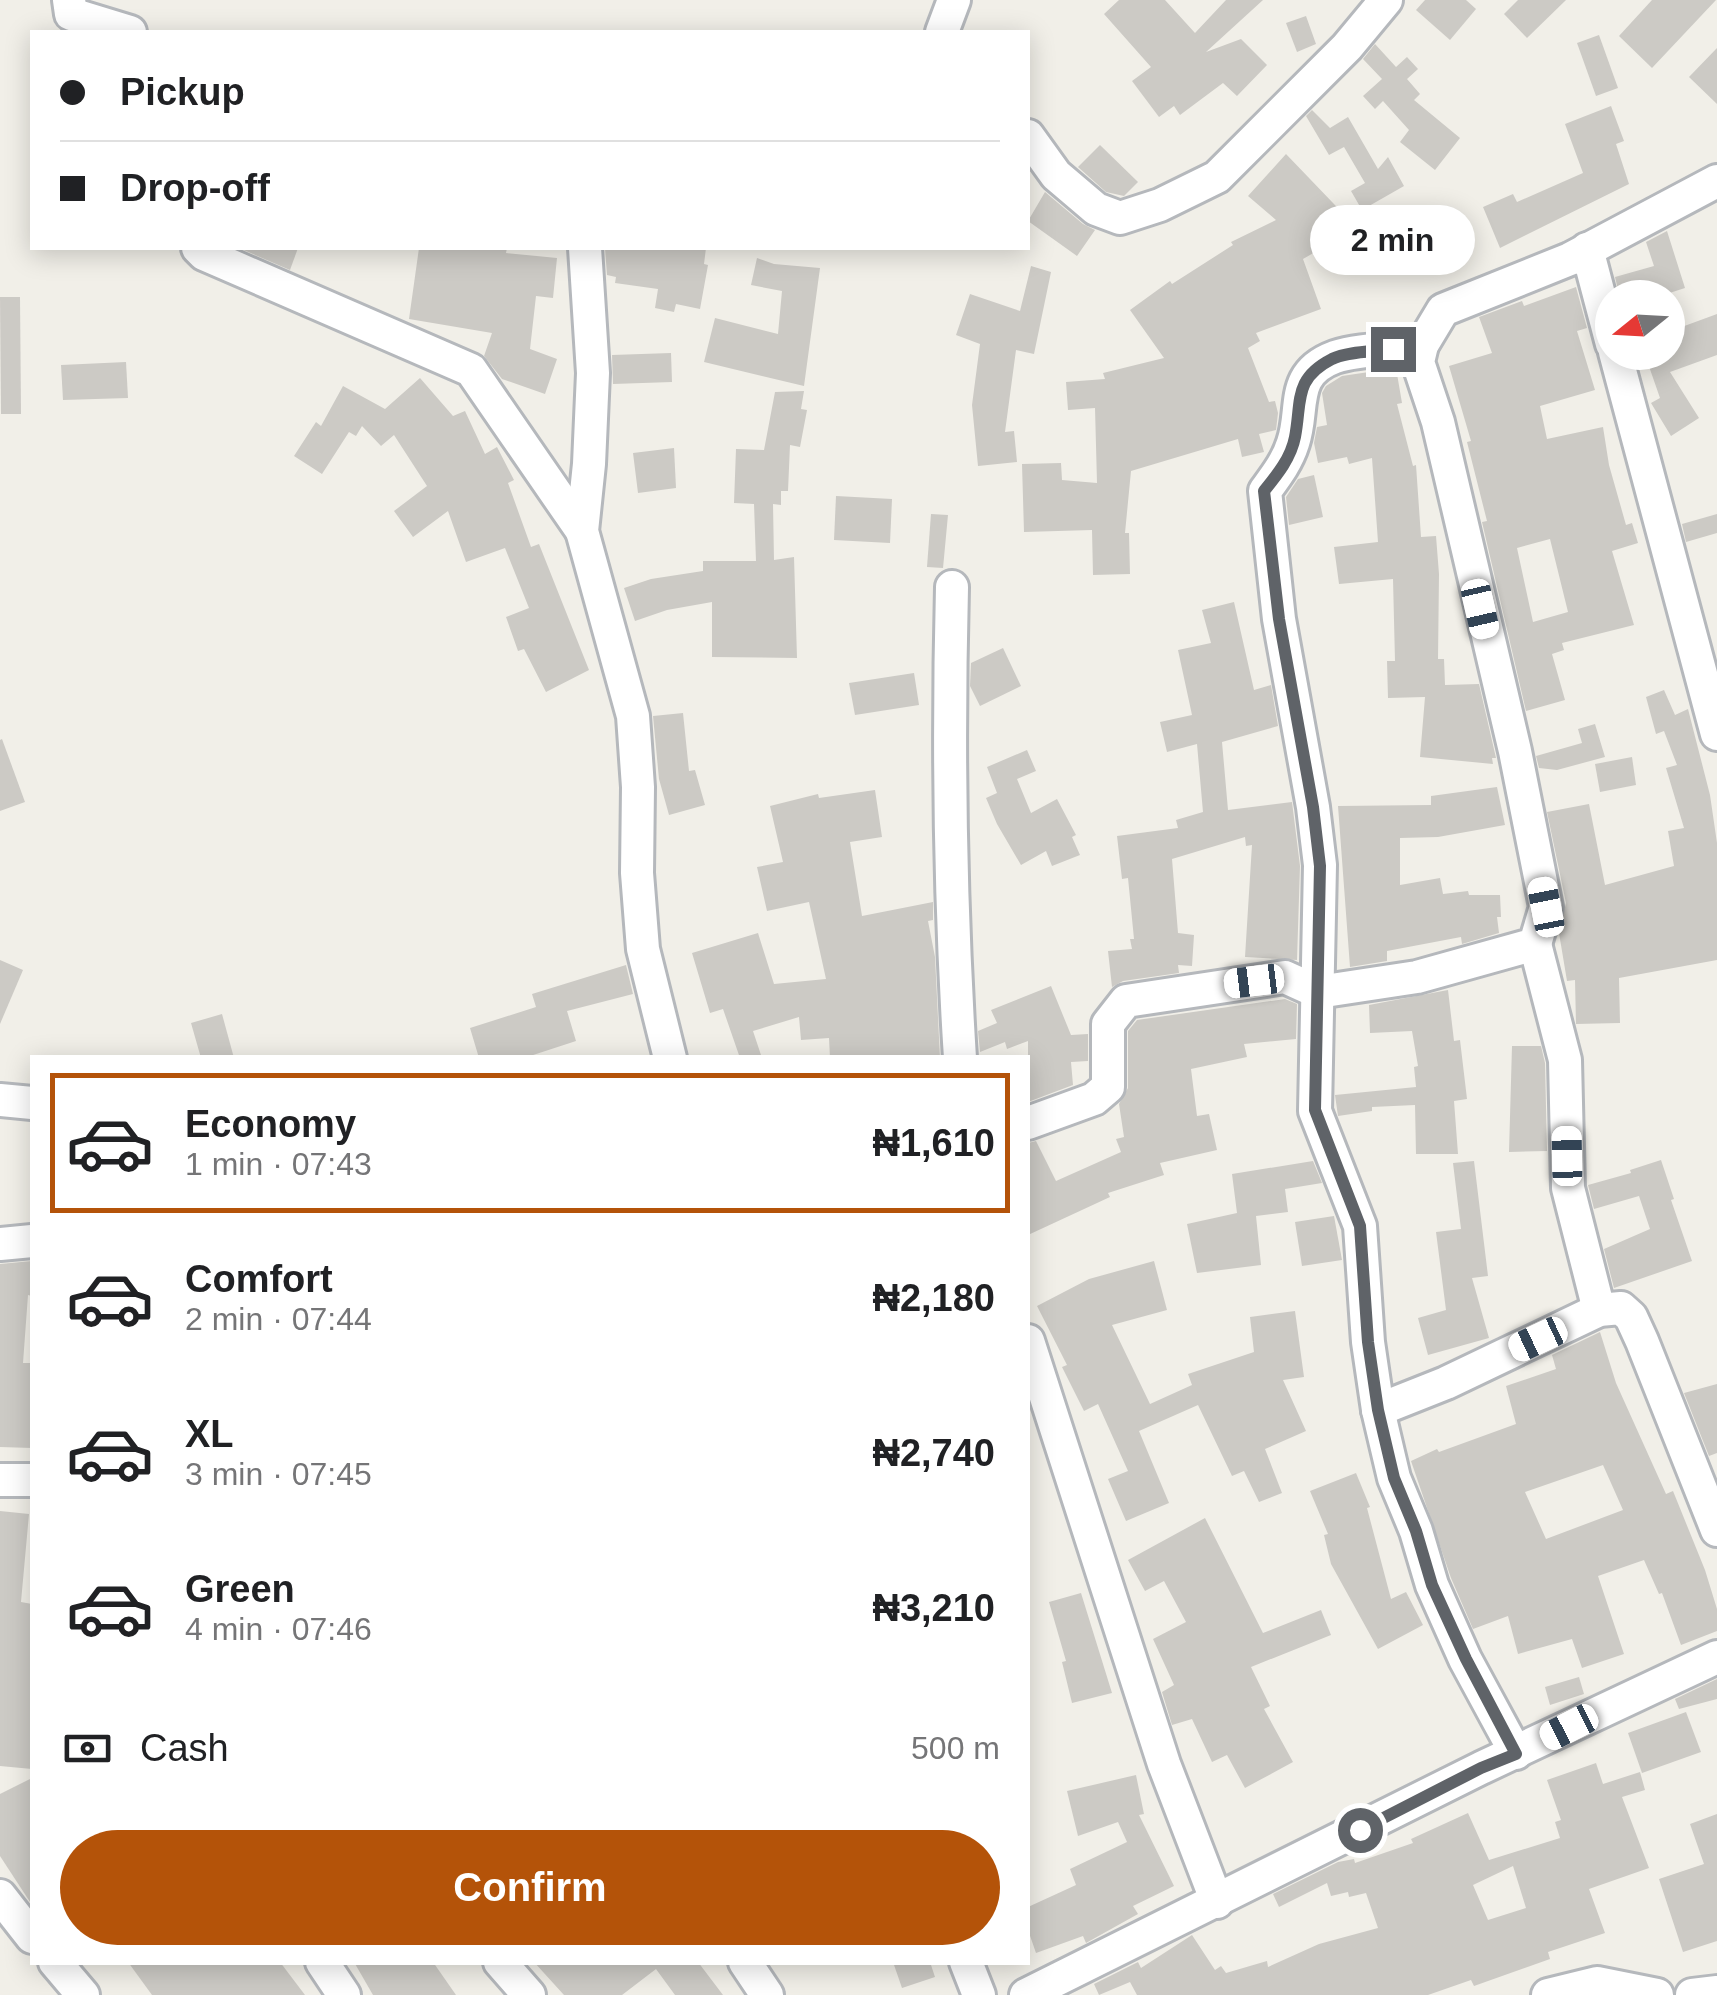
<!DOCTYPE html>
<meta charset="utf-8">
<style>
body{margin:0;font-family:Arial,sans-serif;background:#f6f6f6;color:#202124;height:100vh;display:flex;flex-direction:column;font-size:38px;white-space:nowrap}
*{box-sizing:border-box;margin:0}
p{font-size:32px;color:#757577}
.icon{flex:none;width:55px;height:55px;fill:none;stroke:currentColor;stroke-width:2;stroke-linecap:round;stroke-linejoin:round}
.map{position:relative;flex:1;overflow:hidden}
.sheet{position:absolute;left:30px;top:1055px;width:1000px;height:910px;display:flex;flex-direction:column;background:#fff;border-radius:0px;box-shadow:0 5px 25px #0003}
.sheet>*{flex:none}
.guide{position:absolute;left:30px;top:30px;width:1000px;height:220px;border-radius:0px;box-shadow:0 5px 25px #0003;display:grid;align-content:center;height:220px;padding:0 30px;background:#fff}
.needle{width:65px;rotate:252deg}
.tools{position:absolute;left:1595px;top:280px;display:grid;gap:20px}
.tools a{display:grid;place-items:center;width:90px;height:90px;border-radius:50%;background:#fff;box-shadow:0 5px 25px #0003;font-size:50px}
.end{position:absolute;width:45px;height:45px;margin:-22px;border:12px solid #5f6368;background:#fff;box-shadow:0 0 0 5px #fff}
.from{border-radius:50%}
.bubble{position:absolute;height:70px;border-radius:35px;background:#fff;box-shadow:0 5px 25px #0003;font-size:32px;font-weight:700;line-height:70px;text-align:center}
.car{position:absolute;width:30px;height:60px;margin:-30px -15px;border-radius:12px;box-shadow:0 0 8px 2px #0007;background:linear-gradient(#fff 24%,#345 0 40%,#fff 0 76%,#345 0 86%,#fff 0)}
.guide b{display:flex;align-items:center;gap:35px;height:95px;font-size:38px}
.guide b+b{border-top:2px solid #e0e0e0}
.guide i{width:25px;height:25px;background:#202124}
ul{padding:18px 0 0;list-style:none}
li{display:flex;align-items:center;gap:30px;height:140px;margin:0 20px 15px;padding:0 10px;border:5px solid transparent;border-radius:0px}
li div{flex:1}
li b{display:block;font-size:38px}
li em{font-style:normal;font-weight:700}
li.current{border-color:#b45309}
li>.icon{width:90px;height:90px;stroke-width:1.5}
.pay{display:flex;align-items:center;gap:25px;height:110px;padding:0 30px;font-size:38px}
.pay p{margin-inline-start:auto}
.button{display:flex;gap:20px;margin-top:auto;padding:20px 30px}
.button a{flex:1;height:115px;border-radius:60px;background:#b45309;color:#fff;font-size:40px;font-weight:700;line-height:115px;text-align:center}
.map>svg:first-child{display:block}
.building{fill:#cccac5;fill-rule:evenodd}
.lines{fill:none;stroke-linecap:round;stroke-linejoin:round}
.minor-casing{stroke:#b5b8bc;stroke-width:38}
.minor{stroke:#fff;stroke-width:32}
.route{stroke:#5f6368;stroke-width:12}
</style>
<div class="map">
<svg width="1717" height="1995" viewBox="0 0 1717 1995">
<rect width="100%" height="100%" fill="#f1efe8"/>
<g class="building">
<path d="M1119 0H1165L1195 33 1226 0H1263L1206 52 1241 39 1267 65 1237 96 1223 83 1180 115 1174 106 1159 117 1132 81 1151 67 1104 14Z"/>
<path d="M1425 0H1466L1476 9 1450 40 1416 10Z"/>
<path d="M1518 0H1566L1527 38 1504 14Z"/>
<path d="M1652 0H1716L1652 68 1619 36Z"/>
<path d="M1306 16 1316 44 1297 52 1286 23Z"/>
<path d="M1599 35 1618 88 1596 96 1577 43Z"/>
<path d="M1375 44 1396 67 1407 57 1418 69 1407 79 1420 94 1414 100 1460 138 1435 170 1400 142 1409 130 1383 101 1375 109 1363 96 1382 79 1363 59Z"/>
<path d="M1717 48V104L1689 77Z"/>
<path d="M1611 106 1624 141 1616 144 1629 184 1500 248 1483 207 1513 194 1517 202 1583 173 1565 124Z"/>
<path d="M1312 110 1330 128 1348 117 1378 169 1388 157 1404 186 1362 210 1351 191 1365 183 1344 147 1329 155 1306 116Z"/>
<path d="M1100 145 1138 182 1124 196 1106 192 1078 167Z"/>
<path d="M1286 154 1357 228 1303 259 1321 309 1256 333 1260 341 1248 348 1269 402 1275 401 1278 413 1276 430 1259 434 1264 452 1242 457 1238 439 1131 471 1125 533H1129L1130 574 1093 575 1092 530 1024 532 1022 464 1061 463 1062 480 1097 483 1095 408 1068 410 1066 382 1105 379 1103 373 1164 358 1130 310 1170 281 1172 284 1233 245 1231 242 1276 220 1248 196Z"/>
<path d="M1045 192 1083 224 1095 230 1077 256 1028 221Z"/>
<path d="M1667 231 1685 288 1654 298H1620L1615 277 1654 266 1646 242Z"/>
<path d="M239 248H298L290 270Z"/>
<path d="M419 248 456 250V248H507L506 253 557 258 553 298 536 296 530 349 557 359 545 394 502 379 484 356 492 333 409 319Z"/>
<path d="M605 248H706L704 264 708 265 700 309 676 304 674 312 655 308 658 289 615 283 616 277 607 275Z"/>
<path d="M757 258 774 264 820 268 804 386 704 362 715 318 778 334 782 291 751 285Z"/>
<path d="M1031 266 1051 272 1034 354 1016 350 1005 432 1014 431 1017 462 978 466 972 405 980 344 956 335 970 294 1020 311Z"/>
<path d="M1576 287 1587 328 1577 331 1595 390 1540 406 1547 439 1603 427 1609 465 1626 525 1632 523 1638 543 1612 551 1634 625 1562 643 1564 650 1552 654 1565 700 1526 711 1482 522 1487 521 1467 442 1471 441 1449 366 1492 353 1479 317 1522 301 1524 306ZM1550 539 1568 612 1533 622 1517 548Z"/>
<path d="M0 297H20L21 414H1Z"/>
<path d="M1717 314V355L1670 372 1699 418 1671 436 1651 403 1660 398 1644 352H1668V332Z"/>
<path d="M671 353 672 382 613 384 612 355Z"/>
<path d="M126 362 128 398 63 400 61 365Z"/>
<path d="M1396 368 1402 403 1397 404 1413 466 1416 465 1421 537 1436 536 1439 574 1438 659H1444L1445 685 1479 684 1496 758H1492L1493 764 1420 757 1425 697 1388 698 1387 661H1395L1393 579 1339 584 1334 547 1378 542 1372 458 1349 464 1347 457 1318 463 1314 443 1317 427 1327 425 1322 393 1326 386 1342 376Z"/>
<path d="M420 378 453 416 465 411 485 454 497 447 514 480 508 483 531 547 539 544 589 670 546 692 524 649 518 651 506 617 529 608 505 548 466 562 448 511 413 537 394 511 427 486 394 435 381 446 362 426 356 436 349 432 322 474 294 456 316 422 321 426 343 386 385 409Z"/>
<path d="M804 391 801 409 807 410 800 447 790 445 788 491H781V505L773 504 774 560 794 557 797 658 712 657V602L667 610 635 621 624 588 651 579 703 571V561H756L754 504 734 503 736 449 764 450 775 392Z"/>
<path d="M674 448 676 488 638 493 633 453Z"/>
<path d="M1314 475 1323 517 1289 525 1286 497 1298 479Z"/>
<path d="M836 496 892 499 890 543 834 540Z"/>
<path d="M931 514 948 515 943 568 927 567Z"/>
<path d="M1717 514V533L1686 542 1682 524Z"/>
<path d="M1234 602 1254 690 1271 685 1278 726 1222 742 1228 810 1292 802 1300 866 1297 960 1245 957 1252 845 1246 846 1245 837 1172 859 1178 933 1194 935 1192 966 1178 965 1179 973 1123 981 1112 987 1108 951 1132 949 1130 939H1134L1128 878 1122 879 1117 836 1178 828 1176 820 1203 812 1197 744 1167 752 1160 722 1192 715 1178 650 1211 643 1202 610Z"/>
<path d="M1003 648 1021 686 980 706 970 686 971 663Z"/>
<path d="M914 673 919 705 855 715 849 683Z"/>
<path d="M1664 690 1675 715 1688 709 1710 795 1717 843V960L1619 978 1620 1023 1576 1024 1575 980 1567 981 1559 933 1566 903 1547 812 1589 804 1605 885 1674 866 1668 831 1684 828 1666 768 1677 765 1664 731 1656 734 1646 697Z"/>
<path d="M683 713 689 771 695 770 705 805 669 815 659 779 653 716Z"/>
<path d="M1595 724 1605 757 1557 770 1539 768 1536 756 1582 743 1578 729Z"/>
<path d="M2 739 25 802 0 811V740Z"/>
<path d="M1027 750 1036 771 1017 779 1031 813 1057 799 1076 835 1072 837 1080 855 1052 866 1046 851 1021 865 997 824 986 798 997 793 987 767Z"/>
<path d="M1632 757 1636 785 1600 792 1595 764Z"/>
<path d="M1497 787 1505 825 1438 837 1400 838V885L1440 878 1443 894 1468 891 1469 895H1500L1501 917H1497L1499 933 1462 944 1461 937 1387 951V961L1350 967 1338 806 1431 805V796Z"/>
<path d="M875 790 882 837 850 842 862 916 933 902V920L928 921 935 957 940 1058H830L829 1038 801 1040 799 1017 753 1031 762 1058H740L723 1009 710 1013 692 953 758 933 774 984 826 979 809 902 767 911 757 867 783 862 770 806 818 794 819 798Z"/>
<path d="M0 960 23 970 0 1024Z"/>
<path d="M626 965 633 994 567 1011 576 1041 524 1058H479L470 1028 536 1007 532 994Z"/>
<path d="M1051 986 1071 1035 1088 1034V1061L1071 1062 1073 1085 1028 1102V1041L1007 1049 1005 1042 980 1052 978 1031 997 1023 991 1010Z"/>
<path d="M1448 990 1454 1041 1460 1040 1467 1099 1454 1101 1458 1154H1416L1415 1105 1372 1107V1111L1338 1116 1335 1095 1416 1087 1414 1067 1418 1066 1412 1031 1370 1033 1369 1005Z"/>
<path d="M1285 999 1297 1004 1296 1039 1244 1044 1247 1057 1191 1069 1197 1116 1209 1114 1217 1150 1160 1163 1164 1175 1108 1193 1110 1197 1028 1235V1143L1036 1141 1056 1181 1121 1152 1116 1139 1124 1137 1119 1104 1128 1088V1031L1137 1020Z"/>
<path d="M222 1014 234 1058H201L191 1023Z"/>
<path d="M1512 1046H1541L1545 1063 1547 1151 1509 1152Z"/>
<path d="M1661 1160 1674 1199 1671 1200 1692 1261 1614 1288 1604 1249 1650 1229 1639 1196 1594 1209 1588 1185 1631 1173 1630 1170Z"/>
<path d="M1313 1161 1322 1183 1285 1189 1288 1212 1256 1216 1261 1265 1197 1273 1187 1224 1237 1213 1232 1174Z"/>
<path d="M1474 1161 1488 1276 1472 1278 1489 1338 1428 1355 1418 1318 1446 1310 1436 1232 1461 1229 1453 1163Z"/>
<path d="M1334 1216 1342 1260 1302 1266 1295 1222Z"/>
<path d="M32 1261V1296L28 1295 23 1363H32V1448L0 1447V1264Z"/>
<path d="M1154 1261 1167 1310 1112 1325 1150 1404 1192 1385 1188 1374 1254 1352 1250 1317 1295 1311 1304 1377 1283 1380 1306 1431 1265 1449 1282 1493 1259 1502 1244 1471 1232 1476 1198 1405 1139 1431 1169 1503 1126 1521 1108 1479 1128 1471 1098 1404 1084 1411 1062 1367 1067 1365 1037 1306 1089 1279Z"/>
<path d="M1600 1332 1616 1383 1666 1494 1673 1491 1705 1570 1717 1609V1631L1681 1645 1662 1593 1659 1594 1644 1560 1598 1576 1624 1654 1582 1668 1572 1639 1518 1654 1508 1616 1473 1629 1451 1578 1411 1461 1437 1449 1439 1452 1516 1424 1506 1386 1556 1369 1552 1355ZM1603 1465 1623 1510 1546 1539 1525 1492Z"/>
<path d="M1717 1384V1453L1709 1456 1684 1393Z"/>
<path d="M1356 1473 1370 1507 1367 1508 1391 1599 1406 1592 1423 1625 1378 1649 1331 1564 1324 1535 1328 1534 1310 1491Z"/>
<path d="M0 1511 29 1514 21 1602 32 1604V1769L0 1766Z"/>
<path d="M1205 1518 1263 1633 1321 1610 1331 1635 1251 1667 1270 1706 1264 1709 1293 1762 1245 1788 1227 1755 1212 1762 1192 1719 1172 1725 1162 1692 1174 1685 1153 1639 1186 1622 1164 1581 1145 1591 1128 1560Z"/>
<path d="M1081 1593 1112 1693 1072 1703 1062 1662 1066 1661 1049 1602Z"/>
<path d="M1579 1677 1584 1694 1550 1705 1545 1687Z"/>
<path d="M1717 1679V1699L1679 1709 1675 1699Z"/>
<path d="M1686 1712 1701 1752 1642 1773 1628 1733Z"/>
<path d="M1596 1763 1603 1784 1640 1772 1645 1790 1622 1797 1649 1868 1589 1889 1605 1933 1548 1952 1550 1959 1474 1986 1471 1980 1428 1995H1137L1130 1982 1099 1995 1094 1984 1138 1962 1141 1968 1192 1935 1215 1970 1221 1966 1226 1973 1267 1961 1268 1967 1319 1944 1378 1928 1366 1893 1349 1897 1348 1892 1331 1896 1327 1883 1279 1907 1273 1894 1338 1862 1354 1859 1355 1863 1413 1843 1411 1839 1468 1813 1489 1860 1560 1838 1555 1822 1561 1820 1547 1780ZM1513 1866 1526 1908 1488 1920 1473 1885Z"/>
<path d="M1136 1775 1144 1814 1139 1815 1174 1886 1133 1906 1138 1914 1086 1943 1083 1936 1036 1953 1028 1930V1907L1076 1885 1070 1869 1127 1842 1118 1822 1078 1836 1067 1791Z"/>
<path d="M32 1778V1905L0 1856V1794Z"/>
<path d="M1717 1814V1941L1683 1952 1659 1879 1704 1864 1690 1824Z"/>
<path d="M128 1962H280L305 1995H152Z"/>
<path d="M354 1962H433L456 1995H373Z"/>
<path d="M534 1962H698L723 1995H675L656 1969 622 1995H564Z"/>
<path d="M893 1962H930L935 1977 902 1988Z"/>
</g>
<g class="lines">
<g class="minor-casing">
<g id="minor">
<path d="M69 0 71 14 130 32"/>
<path d="M942 32 954 0"/>
<path d="M1028 136 1056 175 1096 209 1120 218 1160 205 1217 177 1347 47 1386 0"/>
<path d="M198 248 204 254 471 370 582 531"/>
<path d="M585 248 593 373 589 464 582 531 633 716 638 787 637 873 643 949 670 1058"/>
<path d="M1587 249 1612 344"/>
<path d="M1422 345C1397 349 1359 349 1335 357 1289 374 1305 408 1293 443 1287 462 1276 476 1265 491L1279 619 1313 807 1320 865 1315 1111 1360 1226 1368 1342 1378 1410 1394 1478 1416 1531 1432 1585 1465 1659 1516 1753"/>
<path d="M1615 352 1717 734"/>
<path d="M952 587C948 744 950 901 960 1058"/>
<path d="M1535 944 1565 1060 1568 1188 1599 1310"/>
<path d="M0 1100 32 1103"/>
<path d="M1028 1123 1094 1099 1108 1087V1024L1126 1001 1285 977 1318 992 1417 977 1535 944 1546 907 1515 751 1438 422 1418 362 1422 345 1443 310 1570 259 1717 181"/>
<path d="M0 1244 32 1241"/>
<path d="M1028 1341 1164 1764 1217 1902"/>
<path d="M1378 1410 1446 1383 1599 1310 1621 1308 1631 1317 1642 1341 1717 1530"/>
<path d="M0 1480H32"/>
<path d="M0 1896 32 1937"/>
<path d="M55 1962 83 1995"/>
<path d="M322 1962 344 1995"/>
<path d="M500 1962 529 1995"/>
<path d="M745 1962 767 1995"/>
<path d="M966 1962 979 1995"/>
<path d="M1026 1995 1481 1768 1717 1657"/>
<path d="M1548 1995 1597 1983 1657 1995"/>
<path d="M1692 1995 1717 1992"/>
</g>
</g>
<use href="#minor" class="minor"/>
</g>
<g class="lines">
<path class="route" d="M1360 1830 1481 1768 1516 1754 1466 1659 1432 1585 1416 1531 1394 1478 1378 1410 1368 1342 1360 1226 1315 1110 1320 866 1313 807 1279 619 1264 491C1277 475 1291 458 1295 437 1302 401 1293 379 1332 359 1349 351 1375 352 1393 349"/>
</g>
</svg>
<div class="tools">
<a><svg class="needle" viewBox="-14 -14 28 28"><path d="M0-13l5 13h-10z" fill="#e53935"/><path d="M0 13l5-13h-10z" fill="#757577"/></svg></a>
</div>
<i class="end from" style="left:1360px;top:1830px"></i>
<i class="end" style="left:1393px;top:349px"></i>
<div class="bubble" style="left:1310px;top:205px;width:165px">2 min</div>
<i class="car" style="left:1480px;top:609px;rotate:167deg"></i>
<i class="car" style="left:1546px;top:907px;rotate:349deg"></i>
<i class="car" style="left:1254px;top:981px;rotate:263deg"></i>
<i class="car" style="left:1567px;top:1156px;rotate:359deg"></i>
<i class="car" style="left:1538px;top:1339px;rotate:245deg"></i>
<i class="car" style="left:1569px;top:1727px;rotate:243deg"></i>
<div class="guide">
<b><i class="from"></i>Pickup</b>
<b><i></i>Drop-off</b>
</div>
<section class="sheet">
<ul>
<li class="current"><svg class="icon" aria-label="car" viewBox="0 0 24 24"><path d="M5 17H2v-5l4-1 3-4h7l3 4 3 1v5h-3M9 17h6M6 11h13"/><circle cx="7" cy="17" r="2"/><circle cx="17" cy="17" r="2"/></svg><div><b>Economy</b><p>1 min · 07:43</p></div><em>₦1,610</em></li>
<li><svg class="icon" aria-label="car" viewBox="0 0 24 24"><path d="M5 17H2v-5l4-1 3-4h7l3 4 3 1v5h-3M9 17h6M6 11h13"/><circle cx="7" cy="17" r="2"/><circle cx="17" cy="17" r="2"/></svg><div><b>Comfort</b><p>2 min · 07:44</p></div><em>₦2,180</em></li>
<li><svg class="icon" aria-label="car" viewBox="0 0 24 24"><path d="M5 17H2v-5l4-1 3-4h7l3 4 3 1v5h-3M9 17h6M6 11h13"/><circle cx="7" cy="17" r="2"/><circle cx="17" cy="17" r="2"/></svg><div><b>XL</b><p>3 min · 07:45</p></div><em>₦2,740</em></li>
<li><svg class="icon" aria-label="car" viewBox="0 0 24 24"><path d="M5 17H2v-5l4-1 3-4h7l3 4 3 1v5h-3M9 17h6M6 11h13"/><circle cx="7" cy="17" r="2"/><circle cx="17" cy="17" r="2"/></svg><div><b>Green</b><p>4 min · 07:46</p></div><em>₦3,210</em></li>
</ul>
<div class="pay"><svg class="icon" aria-label="cash" viewBox="0 0 24 24"><path d="M3 7h18v10H3z"/><circle cx="12" cy="12" r="2"/></svg>Cash<p>500 m</p></div>
<div class="button"><a>Confirm</a></div>
</section>
</div>
